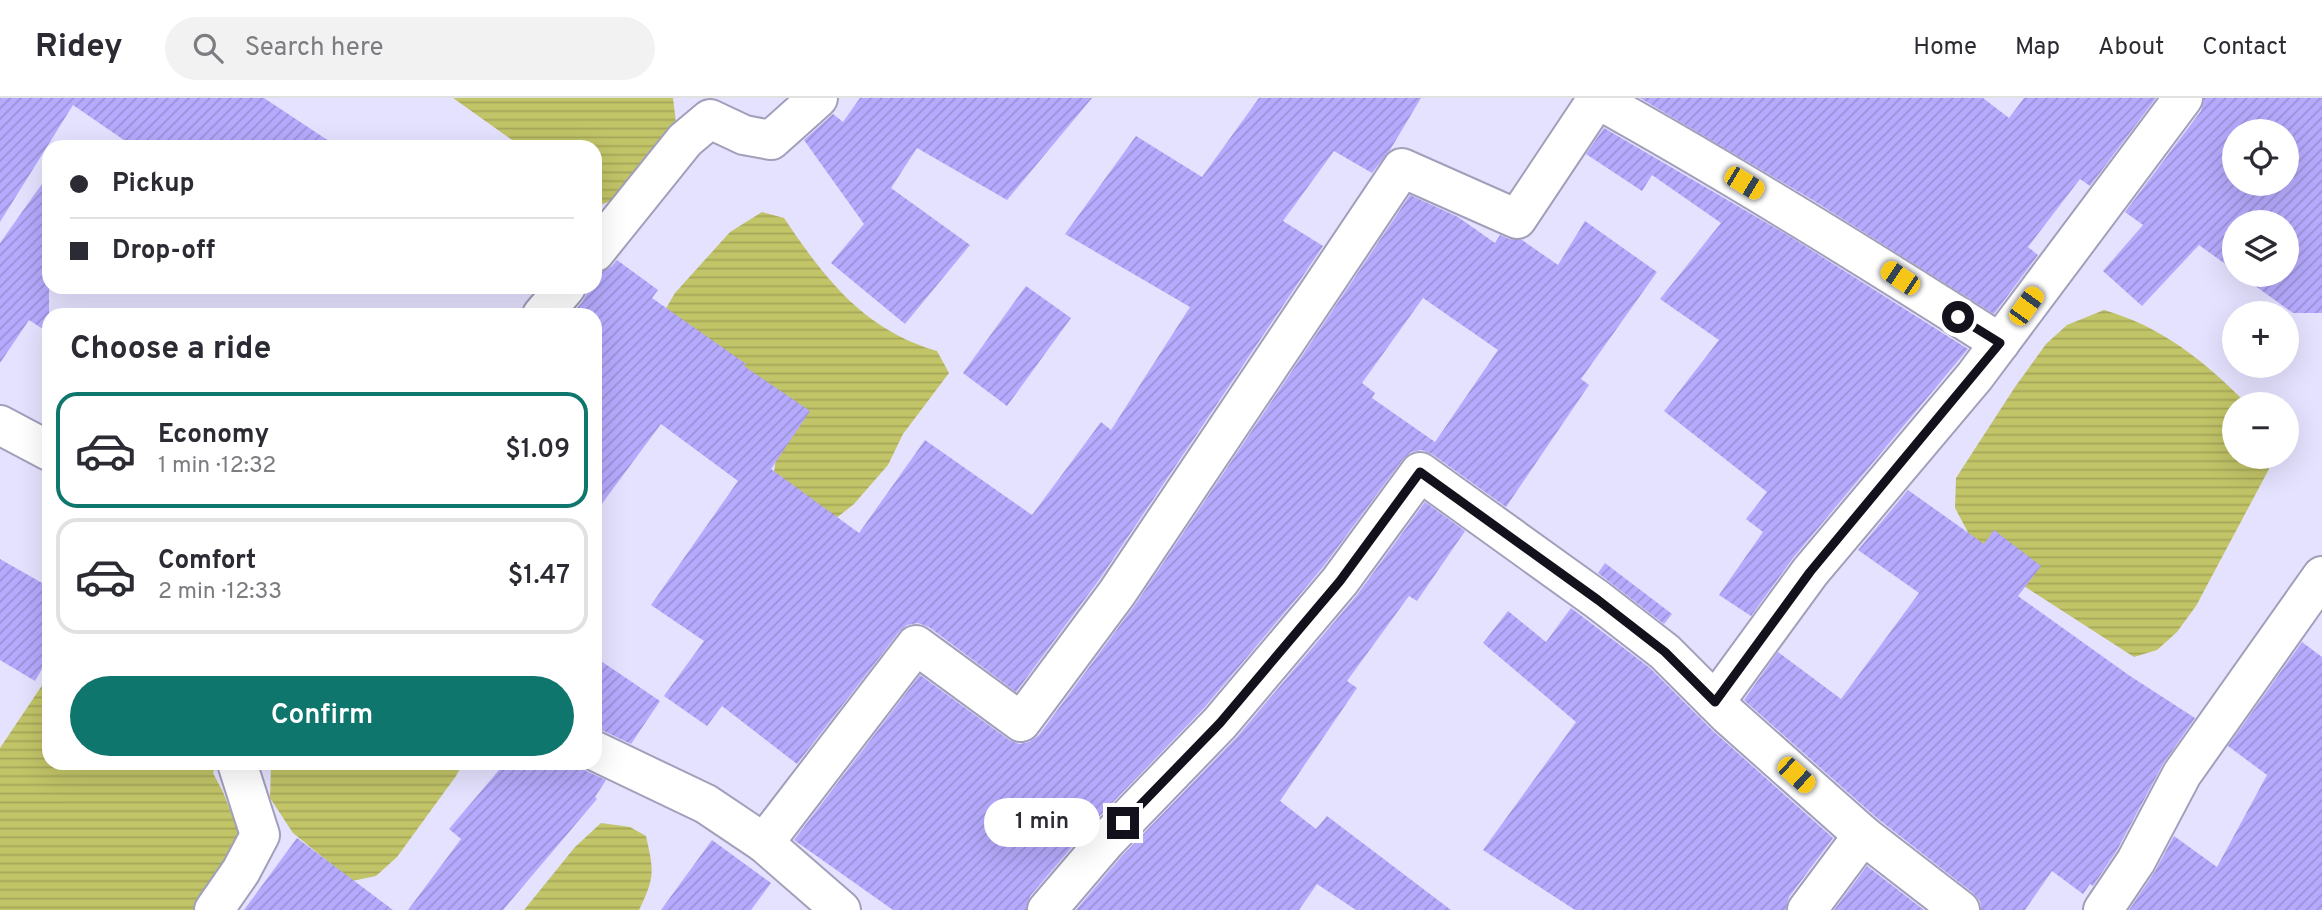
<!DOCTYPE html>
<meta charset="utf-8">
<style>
body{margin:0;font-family:Overpass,sans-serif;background:#f2f2f3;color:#2b2b33;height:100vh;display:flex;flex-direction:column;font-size:26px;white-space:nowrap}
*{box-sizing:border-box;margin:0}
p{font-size:23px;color:#7c7c81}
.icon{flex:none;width:38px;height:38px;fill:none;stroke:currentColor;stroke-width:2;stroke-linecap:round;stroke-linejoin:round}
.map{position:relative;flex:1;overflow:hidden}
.drawer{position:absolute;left:42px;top:210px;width:560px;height:462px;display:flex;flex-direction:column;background:#fff;border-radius:21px;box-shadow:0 7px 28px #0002}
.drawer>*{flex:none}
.guide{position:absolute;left:42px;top:42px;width:560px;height:154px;border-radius:21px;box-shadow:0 7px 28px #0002;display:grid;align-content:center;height:154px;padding:0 28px;background:#fff}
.buttons{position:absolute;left:2222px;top:21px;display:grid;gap:14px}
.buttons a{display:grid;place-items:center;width:77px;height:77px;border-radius:50%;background:#fff;box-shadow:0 7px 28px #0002;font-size:35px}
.end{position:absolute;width:32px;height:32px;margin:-16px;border:9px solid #13121c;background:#fff;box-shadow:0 0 0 4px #fff}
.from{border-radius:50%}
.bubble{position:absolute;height:49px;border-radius:24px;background:#fff;box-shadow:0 7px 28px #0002;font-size:23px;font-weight:600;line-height:49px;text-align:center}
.car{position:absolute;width:21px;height:42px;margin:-21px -10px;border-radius:9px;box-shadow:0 0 5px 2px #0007;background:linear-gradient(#f5c518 24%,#345 0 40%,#f5c518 0 76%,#345 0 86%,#f5c518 0)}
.guide b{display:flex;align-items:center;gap:24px;height:66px;font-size:26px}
.guide b+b{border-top:2px solid #e1e1e2}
.guide i{width:18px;height:18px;background:#2b2b33}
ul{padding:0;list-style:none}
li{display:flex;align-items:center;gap:21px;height:116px;margin:0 14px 10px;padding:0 14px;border:4px solid #e1e1e2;border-radius:21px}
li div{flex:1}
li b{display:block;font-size:26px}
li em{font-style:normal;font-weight:600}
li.selected{border-color:#0f766e}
li>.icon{width:63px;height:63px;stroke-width:1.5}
h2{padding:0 28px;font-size:32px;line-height:84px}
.action{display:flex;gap:14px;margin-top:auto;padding:14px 28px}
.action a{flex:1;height:80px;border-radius:42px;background:#0f766e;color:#fff;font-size:28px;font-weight:600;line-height:80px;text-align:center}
header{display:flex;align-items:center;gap:42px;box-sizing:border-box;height:98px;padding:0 35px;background:#fff;border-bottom:2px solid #e1e1e2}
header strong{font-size:33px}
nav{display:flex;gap:38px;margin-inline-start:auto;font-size:24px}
.search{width:490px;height:63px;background:#f2f2f3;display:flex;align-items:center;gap:18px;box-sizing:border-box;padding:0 24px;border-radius:38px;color:#7c7c81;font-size:26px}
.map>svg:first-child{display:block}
.water{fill:url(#water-rules)}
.building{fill:url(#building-hatch);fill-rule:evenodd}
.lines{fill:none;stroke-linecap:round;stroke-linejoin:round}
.minor-casing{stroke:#a19fb9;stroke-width:42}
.minor{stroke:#fff;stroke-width:38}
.route{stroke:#13121c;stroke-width:9}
</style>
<header>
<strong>Ridey</strong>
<div class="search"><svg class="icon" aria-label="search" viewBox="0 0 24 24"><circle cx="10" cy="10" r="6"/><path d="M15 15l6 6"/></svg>Search here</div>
<nav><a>Home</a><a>Map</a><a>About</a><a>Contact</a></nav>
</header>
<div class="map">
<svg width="2322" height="812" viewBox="0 0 2322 812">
<defs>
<pattern id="water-rules" width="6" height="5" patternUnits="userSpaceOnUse" patternTransform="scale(1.75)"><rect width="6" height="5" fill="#c1c467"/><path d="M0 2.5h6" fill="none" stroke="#a5a759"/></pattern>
<pattern id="building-hatch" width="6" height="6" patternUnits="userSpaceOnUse" patternTransform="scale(1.75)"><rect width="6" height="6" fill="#b5aafd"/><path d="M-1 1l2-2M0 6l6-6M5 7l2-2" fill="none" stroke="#9b91d8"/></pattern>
</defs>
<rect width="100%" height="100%" fill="#e5e2ff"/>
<g class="water">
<path d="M453 0H673L676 25 665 47 624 97 603 106 595 102V49H522Z"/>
<path d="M762 114 784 120C825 181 864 232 937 253L949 275 903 336 888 367 854 406 825 429 773 382 777 352 658 224 675 195 730 134Z"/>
<path d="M2104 212C2163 229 2204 263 2247 306H2235V359H2269V371L2196 508 2177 534 2157 552 2134 559 2016 483 1970 438 1955 410 1956 380 2015 289 2046 246 2067 227Z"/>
<path d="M49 577V665H217L213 675 223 694 242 743 197 812H0V650Z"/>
<path d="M271 665H463L456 678 397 759 376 778 352 783 293 735 270 700Z"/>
<path d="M601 725 630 729 646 738C654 774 655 779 639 812H524L575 749Z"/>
</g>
<g class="building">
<path d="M0 0H264L338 49H134L73 7 0 124Z"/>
<path d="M860 0H1092L1007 102 917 50 891 90 970 147 905 226 831 165 864 126 804 42 833 16 843 24Z"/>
<path d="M1259 0H1421L1390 52 1372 75 1334 53 1283 123 1323 148 1099 482 1016 594 929 529 918 525 907 527 899 534 797 666 722 608 707 628 664 598 704 543 651 507 738 383 661 326 595 415V217H571L583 203 590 189H595V182L600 175 612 168 617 162 658 192 652 200 746 266 744 268 810 313 771 371 859 435 925 342 1032 417 1101 324 1111 332 1190 209 1065 136 1136 38 1202 79Z"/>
<path d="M1640 0H1983L2009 20 2024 0H2156L2090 88 2080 81 2028 149 2038 157 1994 216 1811 101Z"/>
<path d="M2204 0H2322V215H2293L2240 177H2287V124H2235V173L2199 147 2142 208 2103 173 2143 127 2125 114 2201 13ZM2235 33H2287V86H2235Z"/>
<path d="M1604 30 1789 138 1968 251 1793 460 1751 518 1719 497 1763 434 1746 421 1767 394 1664 313 1719 242 1660 201 1721 125 1652 77 1642 93 1586 56Z"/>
<path d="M49 76V235L29 222 0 265V145Z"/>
<path d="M1410 97 1458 119 1495 145 1500 137 1509 141 1522 142 1558 167 1585 123 1657 174 1581 281 1589 287 1506 409 1432 356 1422 352 1411 354 1403 361 1323 469 1204 610 1089 729 1030 798 1026 812H893L794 742 920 577 1009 642 1019 646 1029 644 1039 637 1135 507ZM1423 200 1498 252 1435 344 1372 300 1375 295 1362 285Z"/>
<path d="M1026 188 1071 220 1007 308 963 275Z"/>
<path d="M1908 392 1984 446 1994 432 2041 468 2018 498 2130 578 2195 620 2163 666 2117 752 2093 788 2090 786 2083 796 2052 773 2025 812H1981L1980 803 1973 795 1877 720 1744 602 1778 554 1841 601 1919 495 1858 452Z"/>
<path d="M1425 404 1465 433 1417 503 1409 498 1347 583 1357 590 1280 703 1316 731 1327 718 1451 812H1356L1317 786 1299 812H1076L1122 758 1237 639 1357 497Z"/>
<path d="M0 461 49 489V559L35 583 0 562Z"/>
<path d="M1605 465 1672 516 1664 526 1598 475Z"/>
<path d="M1571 510 1650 570 1713 633 1833 740 1789 799 1786 812H1575L1483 752 1576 624 1483 545 1508 513 1546 544Z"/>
<path d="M2302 544 2322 559V812H2129L2154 775 2174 738 2217 769 2267 677 2228 648Z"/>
<path d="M595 559 660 603 631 646 604 633 595 631Z"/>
<path d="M505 665H577L586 673 606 682 595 699 597 701 503 812H408L461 741 449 731Z"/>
<path d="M297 740 393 812H244Z"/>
<path d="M712 742 771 785 751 812H661Z"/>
<path d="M1867 768 1924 812H1834Z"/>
</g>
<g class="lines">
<g class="minor-casing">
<g id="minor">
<path d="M595 154 685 42 710 21 744 37 771 42 818 0"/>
<path d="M542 217 566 189"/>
<path d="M0 327 49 353"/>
<path d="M1715 604 1810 474 1975 278 2183 0"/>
<path d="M595 653 706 706 764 745 841 812"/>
<path d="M764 745 916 547 1021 624 1117 495 1402 70 1517 121 1597 1C1734 77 1867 160 2000 245"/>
<path d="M214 812 241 773 260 737 237 665"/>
<path d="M1047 812 1106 743 1220 625 1340 483 1420 374 1598 502 1665 554 1728 617 1863 737"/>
<path d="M1807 812 1863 737 1960 812"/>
<path d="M2103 812 2136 763 2182 676 2322 478"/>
</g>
</g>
<use href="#minor" class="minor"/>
</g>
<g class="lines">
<path class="route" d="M1123 725 1220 625 1340 483 1420 374 1598 502 1665 554 1715 604 1810 474 2000 245 1958 219"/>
</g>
</svg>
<div class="buttons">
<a><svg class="icon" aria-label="locate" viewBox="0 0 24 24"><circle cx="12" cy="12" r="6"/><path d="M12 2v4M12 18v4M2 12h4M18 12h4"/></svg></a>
<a><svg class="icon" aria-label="layers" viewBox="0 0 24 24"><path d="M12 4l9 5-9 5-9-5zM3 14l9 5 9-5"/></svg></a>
<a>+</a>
<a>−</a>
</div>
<i class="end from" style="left:1958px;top:219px"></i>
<i class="end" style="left:1123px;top:725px"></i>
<div class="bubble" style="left:984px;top:700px;width:116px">1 min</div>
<i class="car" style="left:1744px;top:85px;rotate:121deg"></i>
<i class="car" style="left:1900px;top:180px;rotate:304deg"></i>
<i class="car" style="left:2026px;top:208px;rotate:36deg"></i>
<i class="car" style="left:1796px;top:677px;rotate:132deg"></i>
<div class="guide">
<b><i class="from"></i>Pickup</b>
<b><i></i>Drop-off</b>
</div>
<section class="drawer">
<h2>Choose a ride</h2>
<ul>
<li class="selected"><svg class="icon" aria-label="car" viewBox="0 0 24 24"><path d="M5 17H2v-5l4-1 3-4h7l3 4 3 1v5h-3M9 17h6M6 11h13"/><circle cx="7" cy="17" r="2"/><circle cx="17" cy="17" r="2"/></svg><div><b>Economy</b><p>1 min · 12:32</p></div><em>$1.09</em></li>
<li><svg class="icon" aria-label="car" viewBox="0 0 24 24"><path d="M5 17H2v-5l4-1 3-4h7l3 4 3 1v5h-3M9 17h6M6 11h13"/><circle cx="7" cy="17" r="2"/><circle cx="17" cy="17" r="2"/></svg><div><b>Comfort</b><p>2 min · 12:33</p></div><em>$1.47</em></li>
</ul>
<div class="action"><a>Confirm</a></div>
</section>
</div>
